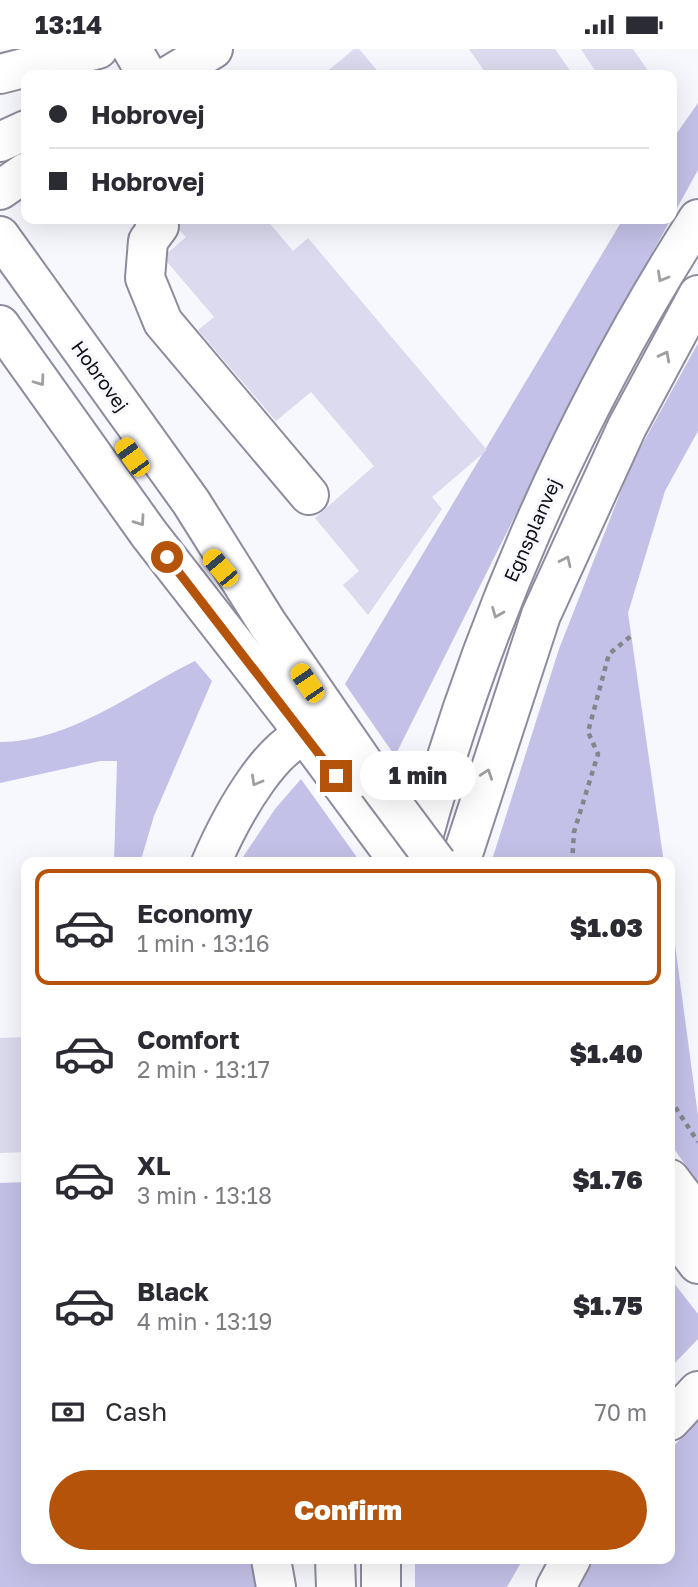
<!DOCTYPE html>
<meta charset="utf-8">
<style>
body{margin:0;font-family:"Golos Text",sans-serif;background:#f2f2f3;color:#2b2b33;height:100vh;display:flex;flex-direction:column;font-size:26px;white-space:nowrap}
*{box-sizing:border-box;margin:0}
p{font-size:23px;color:#7c7c81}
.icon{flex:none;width:38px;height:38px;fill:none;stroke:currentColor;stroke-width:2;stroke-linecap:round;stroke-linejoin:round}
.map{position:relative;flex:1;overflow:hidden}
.details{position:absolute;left:21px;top:808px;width:654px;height:707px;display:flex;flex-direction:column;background:#fff;border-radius:14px;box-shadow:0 7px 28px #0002}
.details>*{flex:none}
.banner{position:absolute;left:21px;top:21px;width:656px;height:154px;border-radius:14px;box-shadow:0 7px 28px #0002;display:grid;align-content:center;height:154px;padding:0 28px;background:#fff}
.end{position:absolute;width:32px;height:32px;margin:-16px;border:9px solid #b45309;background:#fff;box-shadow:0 0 0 4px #fff}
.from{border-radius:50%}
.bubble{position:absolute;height:49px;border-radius:24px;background:#fff;box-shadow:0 7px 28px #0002;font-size:23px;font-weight:800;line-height:49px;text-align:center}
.car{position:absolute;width:21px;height:42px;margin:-21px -10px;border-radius:9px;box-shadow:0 0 5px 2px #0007;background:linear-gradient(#f5c518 24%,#345 0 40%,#f5c518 0 76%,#345 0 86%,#f5c518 0)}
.banner b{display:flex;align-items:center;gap:24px;height:66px;font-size:26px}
.banner b+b{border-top:2px solid #e1e1e2}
.banner i{width:18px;height:18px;background:#2b2b33}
ul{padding:12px 0 0;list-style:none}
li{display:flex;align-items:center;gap:21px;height:116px;margin:0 14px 10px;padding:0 14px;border:4px solid transparent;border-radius:14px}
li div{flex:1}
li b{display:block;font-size:26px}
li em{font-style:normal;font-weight:800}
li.selected{border-color:#b45309}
li>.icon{width:63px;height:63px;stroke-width:1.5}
.pay{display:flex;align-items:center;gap:18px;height:77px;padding:0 28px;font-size:26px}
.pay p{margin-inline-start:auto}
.action{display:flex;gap:14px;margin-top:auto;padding:14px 28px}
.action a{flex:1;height:80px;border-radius:42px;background:#b45309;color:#fff;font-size:28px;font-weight:800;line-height:80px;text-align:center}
.status{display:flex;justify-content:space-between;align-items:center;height:49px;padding:0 35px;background:#fff;direction:ltr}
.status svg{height:19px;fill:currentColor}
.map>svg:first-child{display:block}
.green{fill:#c3c1e7}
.building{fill:#dbdaee}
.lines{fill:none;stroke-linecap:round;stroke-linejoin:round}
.minor-casing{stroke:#8d8c9e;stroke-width:42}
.major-casing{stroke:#8d8c9e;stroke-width:42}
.path{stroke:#85858c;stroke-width:4.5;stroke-dasharray:5 5;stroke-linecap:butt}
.minor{stroke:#fff;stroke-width:38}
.major{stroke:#fff;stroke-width:38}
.major-bridge-casing{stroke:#8d8c9e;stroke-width:42;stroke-linecap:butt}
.major-bridge{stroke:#fff;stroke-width:38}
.oneway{stroke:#9f9fa2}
.route{stroke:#b45309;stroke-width:9}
.labels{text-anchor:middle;stroke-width:6;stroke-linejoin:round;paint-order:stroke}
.street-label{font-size:19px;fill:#100f16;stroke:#f7f7fe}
</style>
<div class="status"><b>13:14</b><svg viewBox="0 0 49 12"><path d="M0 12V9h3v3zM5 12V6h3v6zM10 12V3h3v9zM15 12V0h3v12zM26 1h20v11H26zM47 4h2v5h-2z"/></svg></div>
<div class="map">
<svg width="698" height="1538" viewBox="0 0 698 1538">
<rect width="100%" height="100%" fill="#f7f7fe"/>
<g class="green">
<path d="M698 54V121L672 168V91Z"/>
<path d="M623 170H671L593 311 395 707 345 635Z"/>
<path d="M698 294V382L665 442 628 564 664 814H491L559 600 632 414Z"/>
<path d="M195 612 212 632 154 767 140 814H114L117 712H100L0 734V693C70 693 134 642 195 612Z"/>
<path d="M301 730 361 814H239L275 760Z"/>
<path d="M670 858 698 1067V1134L670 1094Z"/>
<path d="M26 1133V1510H253L258 1538H0V1134Z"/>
<path d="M670 1229 698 1265V1290L670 1319Z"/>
<path d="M698 1371V1538H580L594 1510H670V1401Z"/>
<path d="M415 1510H523L507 1538H415Z"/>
</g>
<g class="building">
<path d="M354 0H359L381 26H323Z"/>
<path d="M469 0H555L573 26H487Z"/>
<path d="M581 0H633L651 26H598Z"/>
<path d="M185 170H197L201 175 207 170H266L293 202 308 189 487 401 432 448 442 460 368 566 343 536 359 522 315 469 374 417 311 343 276 372 198 281 214 268 163 208 186 188 176 178Z"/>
<path d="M26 988V1103L0 1104V989Z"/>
</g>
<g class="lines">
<g class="minor-casing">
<g id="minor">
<path d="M132 0 147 26"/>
<path d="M0 25 98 0"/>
<path d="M170 26 213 0"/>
<path d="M0 93 26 81"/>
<path d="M0 141 26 123"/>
<path d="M154 170 159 177 148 192 145 229 163 273 309 446"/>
<path d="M304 684 400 814"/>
<path d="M670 1179 698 1215"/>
</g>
</g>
<g class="major-casing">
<g id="major">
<path d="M0 187 191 453 267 574 378 735"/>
<path d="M0 276 149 485 304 684"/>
<path d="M211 814C227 777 279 671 327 685"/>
<path d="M416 814C476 587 571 368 698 170"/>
<path d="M460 814 541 566 627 378 698 246"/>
<path d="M670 1130 698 1167"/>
<path d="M670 1372 698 1342"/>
<path d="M271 1510 276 1538"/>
<path d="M335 1510 336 1538"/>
<path d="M381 1510V1538"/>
<path d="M556 1538 571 1510"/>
</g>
</g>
<g class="path">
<path d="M572 814 574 783 598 705 588 683 609 605 631 587"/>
<path d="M670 1050 698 1093"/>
</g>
<use href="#minor" class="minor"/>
<use href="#major" class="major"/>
<g class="major-bridge-casing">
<path id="major-bridge" d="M378 735 437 814"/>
</g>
<use href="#major-bridge" class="major-bridge"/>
</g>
<defs><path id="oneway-chevron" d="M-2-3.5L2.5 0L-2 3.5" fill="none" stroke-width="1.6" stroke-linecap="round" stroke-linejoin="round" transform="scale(1.75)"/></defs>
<g class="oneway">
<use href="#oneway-chevron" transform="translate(662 228) rotate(120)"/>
<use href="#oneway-chevron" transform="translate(665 307) rotate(-62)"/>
<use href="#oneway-chevron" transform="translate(40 332) rotate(54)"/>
<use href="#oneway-chevron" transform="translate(140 472) rotate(55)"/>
<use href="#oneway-chevron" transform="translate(566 512) rotate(-65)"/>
<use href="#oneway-chevron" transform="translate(497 564) rotate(112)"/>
<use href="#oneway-chevron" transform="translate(487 725) rotate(-71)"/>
<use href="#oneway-chevron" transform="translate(256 732) rotate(120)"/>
</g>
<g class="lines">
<path class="route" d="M167 508 336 727"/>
</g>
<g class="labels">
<g class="street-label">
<text transform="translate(100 327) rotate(54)" y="7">Hobrovej</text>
<text transform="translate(532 481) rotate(-66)" y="7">Egnsplanvej</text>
</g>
</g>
</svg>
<i class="end from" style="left:167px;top:508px"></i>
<i class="end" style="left:336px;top:727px"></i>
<div class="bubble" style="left:360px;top:702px;width:116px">1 min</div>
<i class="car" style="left:132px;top:408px;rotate:324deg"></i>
<i class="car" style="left:220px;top:519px;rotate:320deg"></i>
<i class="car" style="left:307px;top:634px;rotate:326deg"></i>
<div class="banner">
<b><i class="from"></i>Hobrovej</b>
<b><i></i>Hobrovej</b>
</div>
<section class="details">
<ul>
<li class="selected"><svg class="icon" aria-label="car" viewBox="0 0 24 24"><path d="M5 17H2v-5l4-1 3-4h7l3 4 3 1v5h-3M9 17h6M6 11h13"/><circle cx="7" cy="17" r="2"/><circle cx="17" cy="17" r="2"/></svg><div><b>Economy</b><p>1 min · 13:16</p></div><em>$1.03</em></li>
<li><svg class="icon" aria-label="car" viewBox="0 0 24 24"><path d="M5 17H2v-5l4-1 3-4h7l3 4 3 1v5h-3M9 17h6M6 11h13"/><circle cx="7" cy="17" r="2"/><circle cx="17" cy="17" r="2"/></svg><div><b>Comfort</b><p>2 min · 13:17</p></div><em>$1.40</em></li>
<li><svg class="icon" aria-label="car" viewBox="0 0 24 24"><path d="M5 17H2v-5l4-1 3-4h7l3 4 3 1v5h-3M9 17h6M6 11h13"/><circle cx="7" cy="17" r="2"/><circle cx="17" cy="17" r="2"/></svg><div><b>XL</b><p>3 min · 13:18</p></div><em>$1.76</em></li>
<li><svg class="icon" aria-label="car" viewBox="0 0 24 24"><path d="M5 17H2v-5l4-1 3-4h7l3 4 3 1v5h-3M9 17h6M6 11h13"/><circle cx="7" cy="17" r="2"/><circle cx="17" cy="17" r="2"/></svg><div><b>Black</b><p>4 min · 13:19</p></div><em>$1.75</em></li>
</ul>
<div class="pay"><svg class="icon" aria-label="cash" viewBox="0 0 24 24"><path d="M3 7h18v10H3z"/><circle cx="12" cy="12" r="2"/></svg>Cash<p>70 m</p></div>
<div class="action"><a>Confirm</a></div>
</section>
</div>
